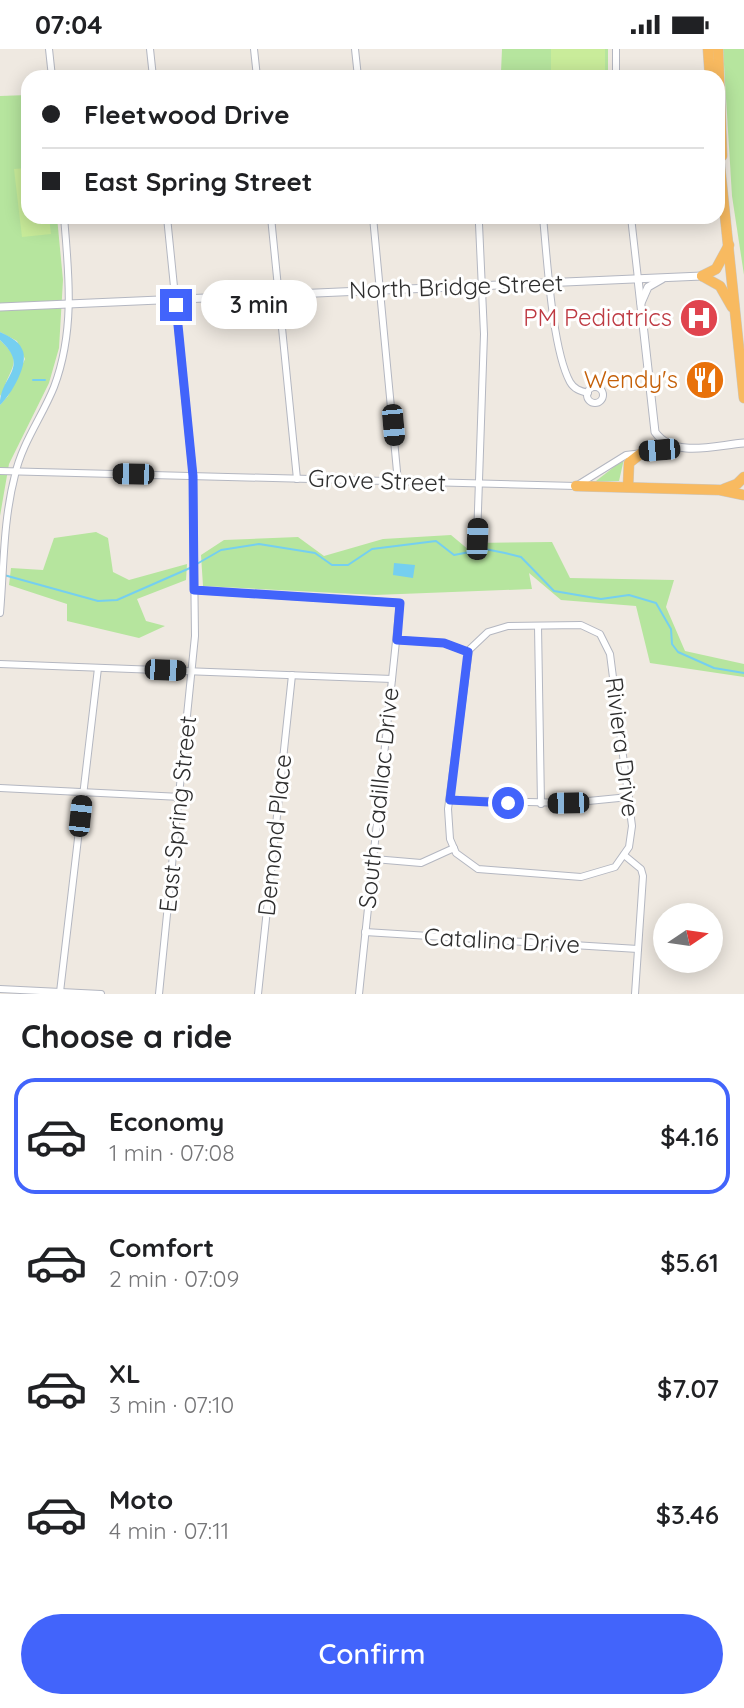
<!DOCTYPE html>
<meta charset="utf-8">
<style>
body{margin:0;font-family:Quicksand,sans-serif;background:#f6f6f6;color:#202124;height:100vh;display:flex;flex-direction:column;font-size:26px;white-space:nowrap}
*{box-sizing:border-box;margin:0}
p{font-size:23px;color:#757577}
.icon{flex:none;width:38px;height:38px;fill:none;stroke:currentColor;stroke-width:2;stroke-linecap:round;stroke-linejoin:round}
.map{position:relative;height:945px;overflow:hidden}
.drawer{display:flex;flex-direction:column;background:#fff;flex:1}
.drawer>*{flex:none}
.hud{position:absolute;left:21px;top:21px;width:704px;height:154px;border-radius:21px;box-shadow:0 4px 18px #0003;display:grid;align-content:center;height:154px;padding:0 21px;background:#fff}
.needle{width:46px;rotate:77deg}
.buttons{position:absolute;left:653px;top:854px;display:grid;gap:14px}
.buttons a{display:grid;place-items:center;width:70px;height:70px;border-radius:50%;background:#fff;box-shadow:0 4px 18px #0003;font-size:35px}
.end{position:absolute;width:32px;height:32px;margin:-16px;border:9px solid #4264fb;background:#fff;box-shadow:0 0 0 4px #fff}
.from{border-radius:50%}
.bubble{position:absolute;height:49px;border-radius:24px;background:#fff;box-shadow:0 4px 18px #0003;font-size:23px;font-weight:600;line-height:49px;text-align:center}
.car{position:absolute;width:21px;height:42px;margin:-21px -10px;border-radius:9px;box-shadow:0 0 5px 2px #0007;background:linear-gradient(#222 24%,#8ab4d8 0 40%,#222 0 76%,#8ab4d8 0 86%,#222 0)}
.hud b{display:flex;align-items:center;gap:24px;height:66px;font-size:26px}
.hud b+b{border-top:2px solid #e0e0e0}
.hud i{width:18px;height:18px;background:#202124}
ul{padding:0;list-style:none}
li{display:flex;align-items:center;gap:21px;height:116px;margin:0 14px 10px;padding:0 7px;border:4px solid transparent;border-radius:21px}
li div{flex:1}
li b{display:block;font-size:26px}
li em{font-style:normal;font-weight:600}
li.current{border-color:#4264fb}
li>.icon{width:63px;height:63px;stroke-width:1.5}
h2{padding:0 21px;font-size:32px;line-height:84px}
.primary-button{display:flex;gap:14px;margin-top:auto;padding:14px 21px}
.primary-button a{flex:1;height:80px;border-radius:42px;background:#4264fb;color:#fff;font-size:28px;font-weight:600;line-height:80px;text-align:center}
.status{display:flex;justify-content:space-between;align-items:center;height:49px;padding:0 35px;background:#fff;direction:ltr}
.status svg{height:19px;fill:currentColor}
.map>svg:first-child{display:block}
.green{fill:#b6e59e}
.pitch{fill:#c9ec9a}
.water{fill:#75cff0}
.lines{fill:none;stroke-linecap:round;stroke-linejoin:round}
.stream{stroke:#75cff0;stroke-width:2}
.minor-casing{stroke:#b4b7c1;stroke-width:8}
.tertiary-casing{stroke:#b4b7c1;stroke-width:9}
.trunk-casing{stroke:#c9c9c9;stroke-width:11}
.minor{stroke:#fff;stroke-width:6}
.tertiary{stroke:#fff;stroke-width:7}
.trunk{stroke:#f8ba60;stroke-width:10}
.route{stroke:#4264fb;stroke-width:9}
.labels{text-anchor:middle;stroke-width:6;stroke-linejoin:round;paint-order:stroke}
.street-label{font-size:24px;fill:#2e2e2e;stroke:#fff}
.health-label{font-size:24px;fill:#be3a42;stroke:#fff;text-anchor:end}
.food-label{font-size:24px;fill:#c56008;stroke:#fff;text-anchor:end}
</style>
<div class="status"><b>07:04</b><svg viewBox="0 0 49 12"><path d="M0 12V9h3v3zM5 12V6h3v6zM10 12V3h3v9zM15 12V0h3v12zM26 1h20v11H26zM47 4h2v5h-2z"/></svg></div>
<div class="map">
<svg width="744" height="945" viewBox="0 0 744 945">
<rect width="100%" height="100%" fill="#efe9e1"/>
<g class="green">
<path d="M502 0H608V28H367L501 23Z"/>
<path d="M723 0H744V226L732 147Z"/>
<path d="M28 46V168H57L63 231 59 299 49 334 9 415 0 467V356L8 347 25 310 17 292 0 283V47Z"/>
<path d="M0 291C17 308 17 311 7 331 4 338 5 341 0 347Z"/>
<path d="M624 410 619 432 596 433V432Z"/>
<path d="M96 483 108 489 113 523 129 531 187 515 186 531 137 550 146 572 165 577 139 589 67 572V555L9 536 11 519 43 521 54 489Z"/>
<path d="M451 486 469 501 471 494 552 493 570 529 674 531 666 558 685 602 744 615V628L650 614 636 557 561 551 529 524 532 540 375 546 203 537 201 506 224 491 298 488 324 507 383 490Z"/>
</g>
<g class="pitch">
<rect x="551" y="0" width="54" height="28"/>
<path d="M406 24H526V28H392Z"/>
<path d="M28 119V168H49L51 185 22 188 14 120Z"/>
</g>
<g class="water">
<path d="M0 283C8 287 18 291 22 300 30 314 11 346 0 356 0 326 31 320 0 291Z"/>
<path d="M394 514 415 516 413 529 393 526Z"/>
</g>
<g class="lines">
<g class="stream">
<path d="M33 331H45"/>
<path d="M195 516 221 501 259 495 315 504 332 516H348L372 500 436 492 454 506 485 500 505 504 521 508 554 542 601 550 629 546 656 554 671 580 672 595 678 603 714 619 744 624"/>
<path d="M4 526 98 552 117 551 190 519"/>
</g>
<g class="minor-casing">
<g id="minor">
<path d="M49 0 52 28"/>
<path d="M150 0 153 28"/>
<path d="M254 0 257 28"/>
<path d="M355 0 358 28"/>
<path d="M616 0V28"/>
<path d="M271 168 297 430"/>
<path d="M373 168 398 433"/>
<path d="M543 168C547 208 552 300 570 333 574 340 580 342 588 344"/>
<path d="M631 168 638 230"/>
<circle cx="595" cy="346" r="8"/>
<path d="M0 422 576 437 626 406 676 400"/>
<path d="M477 490 484 285 479 175"/>
<path d="M194 541 400 554 359 945"/>
<path d="M0 564C4 518 3 472 15 426 22 394 42 368 54 338 75 282 69 226 64 168"/>
<path d="M581 576 600 585 610 605 632 777 629 798 615 818 581 828 478 820 456 804 450 790 448 760 469 601 488 583 508 577Z"/>
<path d="M538 577 541 755"/>
<path d="M397 591 444 594 468 603"/>
<path d="M0 615 392 630"/>
<path d="M0 739 181 748"/>
<path d="M450 751 568 754 629 748"/>
<path d="M624 806 641 820 643 827 635 945"/>
<path d="M374 810 421 814 454 799"/>
<path d="M365 883 638 900"/>
<path d="M0 940 101 945"/>
<path d="M60 943 98 619"/>
<path d="M159 945 195 587 193 427 167 168"/>
<path d="M258 945 292 626"/>
</g>
</g>
<g class="tertiary-casing">
<g id="tertiary">
<path d="M638 230 655 383C674 410 716 396 744 394"/>
<path d="M641 254 648 238 662 230"/>
<path d="M0 258 702 227"/>
</g>
</g>
<g class="trunk-casing">
<g id="trunk">
<path d="M708 0 710 28"/>
<path d="M718 0 722 107"/>
<path d="M718 99 744 349"/>
<path d="M702 227 720 237 732 258"/>
<path d="M702 227 716 220 729 196"/>
<path d="M576 437 720 441 744 446"/>
<path d="M628 438 629 414 643 403"/>
<path d="M724 440 737 435 744 428"/>
</g>
</g>
<use href="#minor" class="minor"/>
<use href="#tertiary" class="tertiary"/>
<use href="#trunk" class="trunk"/>
</g>
<g class="lines">
<path class="route" d="M176 256 193 427 194 541 400 554 397 591 444 594 468 603 450 751 508 754"/>
</g>
<defs>
<g id="hospital-disc" transform="scale(2.0125)"><circle r="9.5" fill="#e0444e" stroke="#fff"/><path d="M-5-5h3v3.5h4V-5h3V5h-3V1.5h-4V5h-3Z" fill="#fff"/></g>
<g id="restaurant-disc" transform="scale(2.0125)"><circle r="9.5" fill="#e8710a" stroke="#fff"/><path d="M-5-6h1v4h1v-4h1v4h1v-4h1v5L-1.5 .5V6h-2V.5L-5-1ZM5-6V6H3V1.5H1.5Q1.5-4 5-6Z" fill="#fff"/></g>
</defs>
<g fill-rule="evenodd">
<use href="#hospital-disc" x="699" y="269"/>
<use href="#restaurant-disc" x="705" y="331"/>
</g>
<g class="labels">
<g class="street-label">
<text transform="translate(456 238) rotate(-2)" y="8">North Bridge Street</text>
<text transform="translate(377 432) rotate(2)" y="8">Grove Street</text>
<text transform="translate(622 698) rotate(83)" y="8">Riviera Drive</text>
<text transform="translate(379 749) rotate(-84)" y="8">South Cadillac Drive</text>
<text transform="translate(178 765) rotate(-84)" y="8">East Spring Street</text>
<text transform="translate(275 786) rotate(-84)" y="8">Demond Place</text>
<text transform="translate(502 892) rotate(3)" y="8">Catalina Drive</text>
</g>
<g class="health-label">
<text x="672" y="277">PM Pediatrics</text>
</g>
<g class="food-label">
<text x="678" y="339">Wendy's</text>
</g>
</g>
</svg>
<div class="buttons">
<a><svg class="needle" viewBox="-14 -14 28 28"><path d="M0-13l5 13h-10z" fill="#e53935"/><path d="M0 13l5-13h-10z" fill="#757577"/></svg></a>
</div>
<i class="end from" style="left:508px;top:754px"></i>
<i class="end" style="left:176px;top:256px"></i>
<div class="bubble" style="left:201px;top:231px;width:116px">3 min</div>
<i class="car" style="left:393px;top:376px;rotate:175deg"></i>
<i class="car" style="left:659px;top:401px;rotate:265deg"></i>
<i class="car" style="left:133px;top:425px;rotate:271deg"></i>
<i class="car" style="left:477px;top:490px;rotate:2deg"></i>
<i class="car" style="left:165px;top:621px;rotate:92deg"></i>
<i class="car" style="left:568px;top:754px;rotate:269deg"></i>
<i class="car" style="left:80px;top:767px;rotate:6deg"></i>
<div class="hud">
<b><i class="from"></i>Fleetwood Drive</b>
<b><i></i>East Spring Street</b>
</div>
</div>
<section class="drawer">
<h2>Choose a ride</h2>
<ul>
<li class="current"><svg class="icon" aria-label="car" viewBox="0 0 24 24"><path d="M5 17H2v-5l4-1 3-4h7l3 4 3 1v5h-3M9 17h6M6 11h13"/><circle cx="7" cy="17" r="2"/><circle cx="17" cy="17" r="2"/></svg><div><b>Economy</b><p>1 min · 07:08</p></div><em>$4.16</em></li>
<li><svg class="icon" aria-label="car" viewBox="0 0 24 24"><path d="M5 17H2v-5l4-1 3-4h7l3 4 3 1v5h-3M9 17h6M6 11h13"/><circle cx="7" cy="17" r="2"/><circle cx="17" cy="17" r="2"/></svg><div><b>Comfort</b><p>2 min · 07:09</p></div><em>$5.61</em></li>
<li><svg class="icon" aria-label="car" viewBox="0 0 24 24"><path d="M5 17H2v-5l4-1 3-4h7l3 4 3 1v5h-3M9 17h6M6 11h13"/><circle cx="7" cy="17" r="2"/><circle cx="17" cy="17" r="2"/></svg><div><b>XL</b><p>3 min · 07:10</p></div><em>$7.07</em></li>
<li><svg class="icon" aria-label="car" viewBox="0 0 24 24"><path d="M5 17H2v-5l4-1 3-4h7l3 4 3 1v5h-3M9 17h6M6 11h13"/><circle cx="7" cy="17" r="2"/><circle cx="17" cy="17" r="2"/></svg><div><b>Moto</b><p>4 min · 07:11</p></div><em>$3.46</em></li>
</ul>
<div class="primary-button"><a>Confirm</a></div>
</section>
